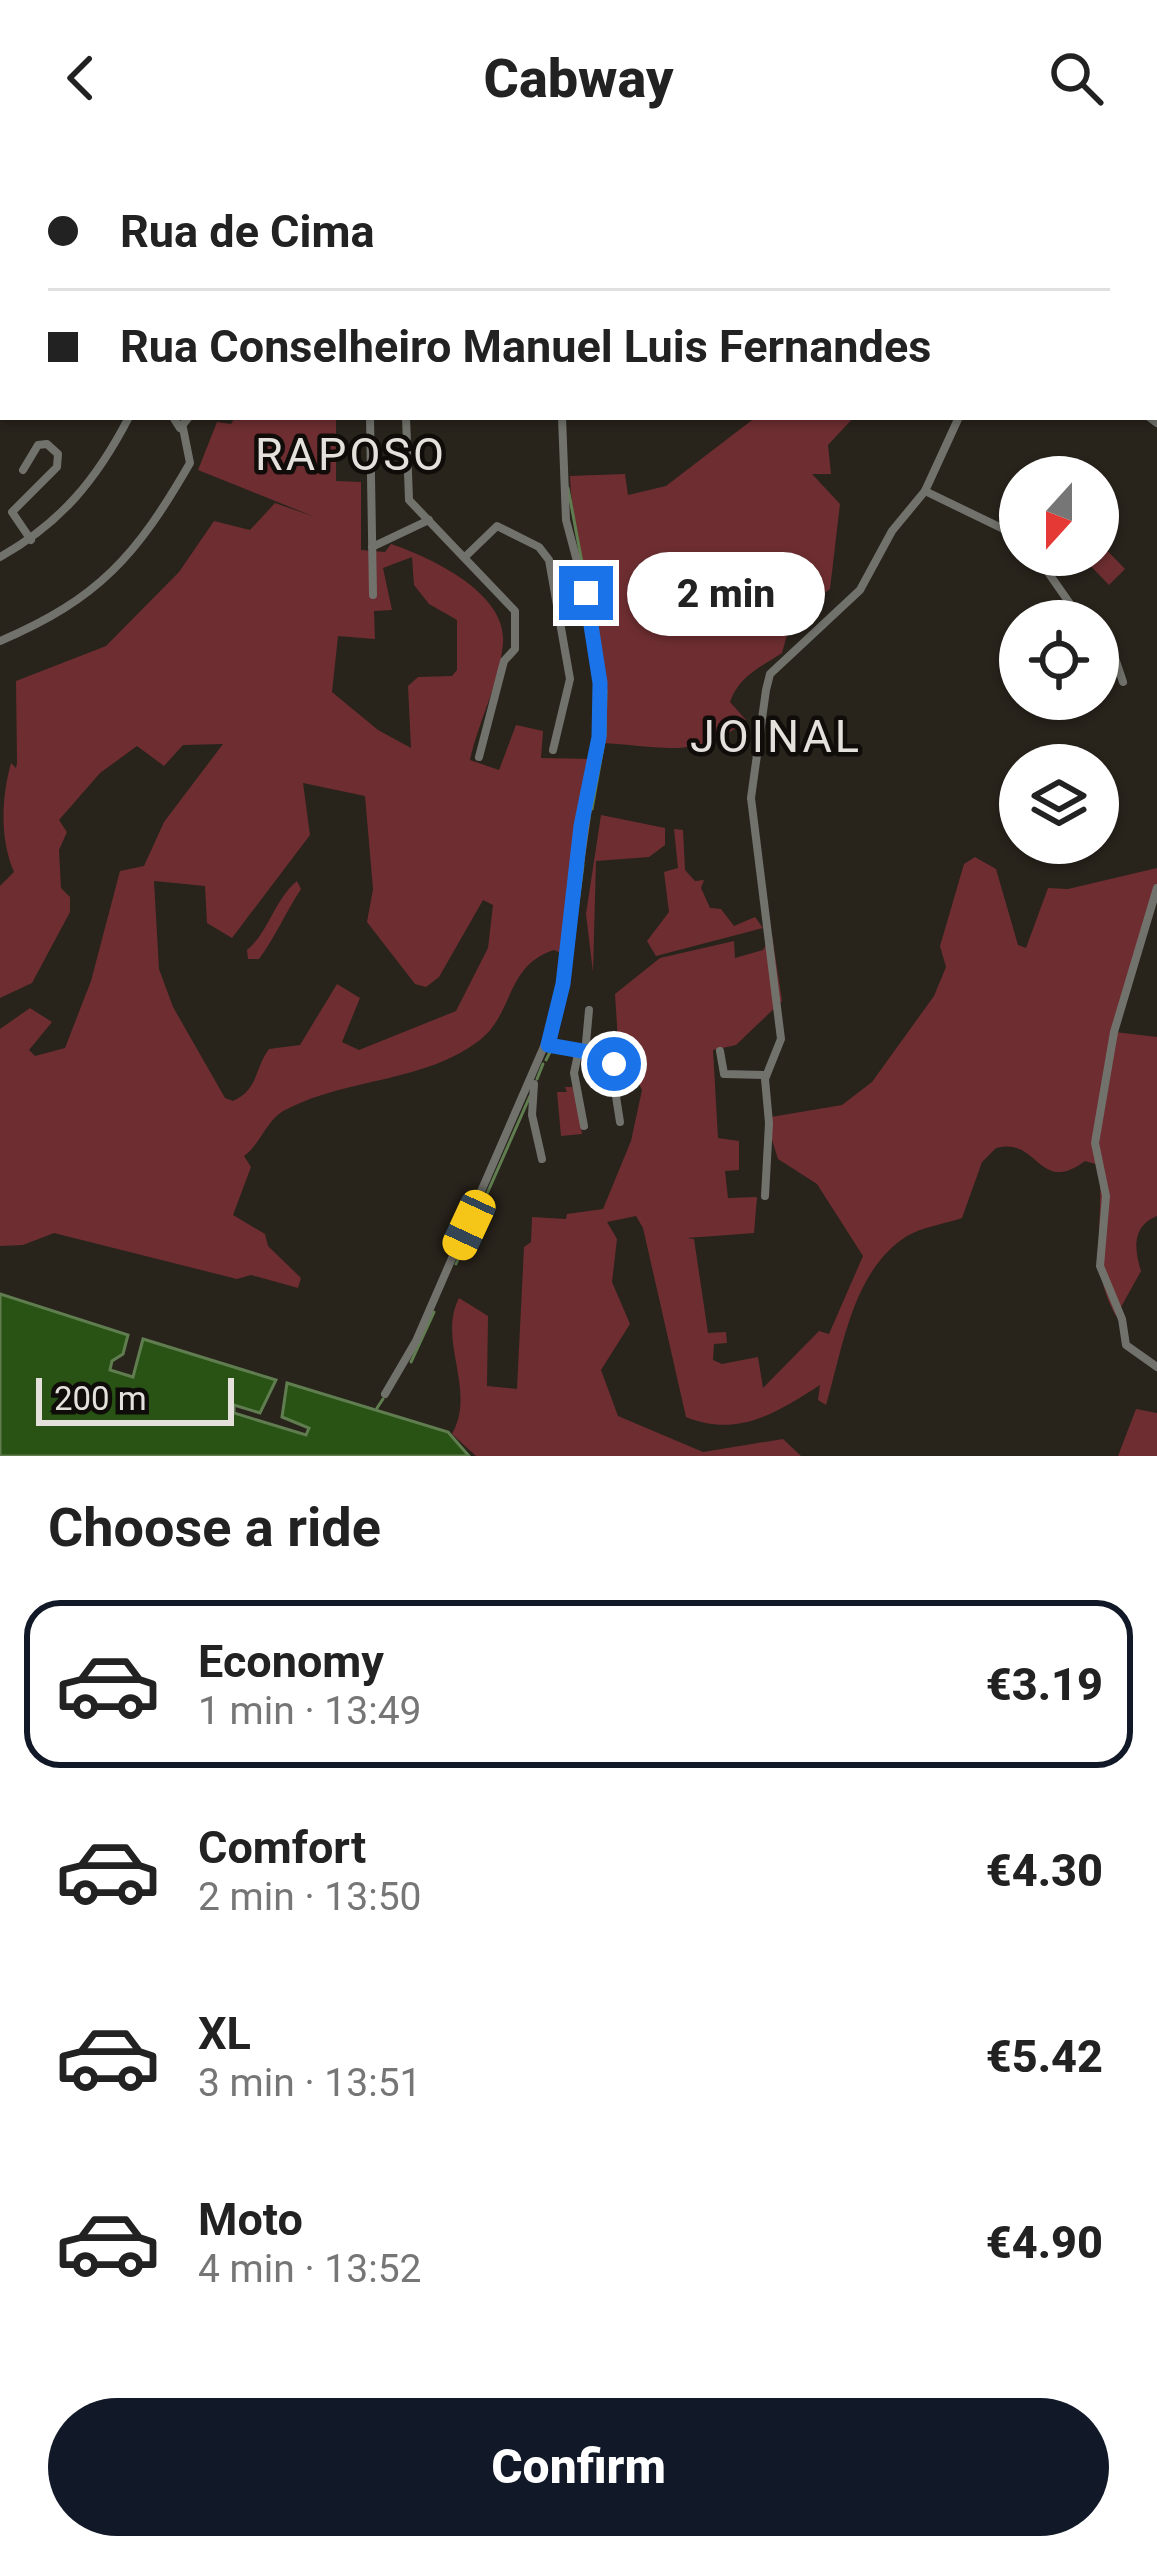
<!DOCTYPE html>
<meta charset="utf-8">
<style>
body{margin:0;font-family:Roboto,sans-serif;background:#f2f2f2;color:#222;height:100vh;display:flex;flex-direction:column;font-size:45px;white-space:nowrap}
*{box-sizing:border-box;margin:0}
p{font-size:39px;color:#767676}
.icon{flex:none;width:66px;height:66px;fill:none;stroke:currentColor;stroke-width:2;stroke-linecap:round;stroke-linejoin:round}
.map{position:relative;height:1300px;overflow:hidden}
.drawer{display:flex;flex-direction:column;background:#fff;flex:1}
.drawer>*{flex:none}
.top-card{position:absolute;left:0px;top:0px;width:1158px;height:264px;box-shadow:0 3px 9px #0004;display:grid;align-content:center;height:264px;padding:0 48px;background:#fff}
.needle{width:78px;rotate:201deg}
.buttons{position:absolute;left:999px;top:300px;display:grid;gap:24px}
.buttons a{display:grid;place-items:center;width:120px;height:120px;border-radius:50%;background:#fff;box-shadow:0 3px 9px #0004;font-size:60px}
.scale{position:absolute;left:36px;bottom:30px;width:198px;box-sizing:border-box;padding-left:12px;border:6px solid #e4e0db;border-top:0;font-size:33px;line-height:42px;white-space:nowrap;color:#e4e0db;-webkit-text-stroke:9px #0f0c09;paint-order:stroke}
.end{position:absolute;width:54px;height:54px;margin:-27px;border:15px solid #1a73e8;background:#fff;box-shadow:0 0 0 6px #fff}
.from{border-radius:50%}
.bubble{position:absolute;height:84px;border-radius:42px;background:#fff;box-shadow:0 3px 9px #0004;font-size:39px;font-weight:800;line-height:84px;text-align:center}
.car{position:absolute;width:36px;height:72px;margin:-36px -18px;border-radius:15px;box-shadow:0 0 9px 3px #0007;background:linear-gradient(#f5c518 24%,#345 0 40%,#f5c518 0 76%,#345 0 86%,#f5c518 0)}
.top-card b{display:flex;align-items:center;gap:42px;height:114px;font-size:45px}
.top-card b+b{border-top:3px solid #e0e0e0}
.top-card i{width:30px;height:30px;background:#222}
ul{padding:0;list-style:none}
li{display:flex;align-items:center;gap:36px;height:168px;margin:0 24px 18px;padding:0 24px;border:6px solid transparent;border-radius:36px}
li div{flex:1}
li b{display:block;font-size:45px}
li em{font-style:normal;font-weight:800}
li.current{border-color:#111827}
li>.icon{width:108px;height:108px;stroke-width:1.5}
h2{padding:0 48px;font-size:54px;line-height:144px}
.cta{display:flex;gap:24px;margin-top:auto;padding:24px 48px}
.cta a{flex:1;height:138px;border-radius:72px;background:#111827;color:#fff;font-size:48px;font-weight:800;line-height:138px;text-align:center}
header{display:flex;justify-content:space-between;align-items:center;height:156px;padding:0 48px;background:#fff;font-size:54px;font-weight:800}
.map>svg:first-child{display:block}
.green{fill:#6e2e31;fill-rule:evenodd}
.water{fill:#285314;stroke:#607d50;stroke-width:3}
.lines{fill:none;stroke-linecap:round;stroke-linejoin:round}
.stream{stroke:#607d50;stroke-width:3}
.minor{stroke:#72726d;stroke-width:8}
.major{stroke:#c1c1b8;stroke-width:9}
.route{stroke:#1a73e8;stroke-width:15}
.labels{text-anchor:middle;stroke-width:9;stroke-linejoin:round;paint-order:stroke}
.neighbourhood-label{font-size:45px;letter-spacing:3px;fill:#e4e0db;stroke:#0f0c09}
</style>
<header><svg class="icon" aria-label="back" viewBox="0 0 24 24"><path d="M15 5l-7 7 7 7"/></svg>Cabway<svg class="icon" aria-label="search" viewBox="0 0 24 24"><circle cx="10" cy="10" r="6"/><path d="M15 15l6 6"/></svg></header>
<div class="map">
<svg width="1157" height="1300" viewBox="0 0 1157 1300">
<rect width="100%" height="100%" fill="#28231b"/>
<g class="green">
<path d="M235 261H336V325L361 326V394L385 396 391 388C429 401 507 436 503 487 500 526 478 566 470 604L499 614 516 569 543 575 541 602 593 603C573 690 568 778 553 867L563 798 554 794C506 809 514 857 480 884 424 927 350 921 287 953 266 963 262 987 244 1000L251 1011 233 1059 265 1078 268 1090 301 1122 298 1132 251 1119 237 1123 54 1077 23 1089 0 1090V873L30 852 52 866 29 894 35 900 65 892 91 825 120 715 144 710 164 666 223 588 183 589 164 610 137 590 100 617 59 664 67 676 59 694 61 732 70 741V756L32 827 0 842V730L14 716C0 683 1 644 11 607L16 612 17 607 16 525 106 490 179 416 214 365 250 374 275 347 315 361 198 314 217 266 231 268ZM412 401 414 429 429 448 457 464V514L452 520 418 521 408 530 411 592 378 574 332 536 338 480 375 483 374 455 392 454 383 412ZM303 627 365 640 373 733 367 766 415 828 426 831 439 821 483 744 493 749 488 792 456 855 359 894 342 886 360 842 337 828 300 889 269 893C254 913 259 933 233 945L225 942 173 851 159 813 154 725 205 730 207 767 232 782 310 679Z"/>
<path d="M756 261H854L828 289 831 318H812L840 348 830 433 792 461 782 497C761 511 739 520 730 546L746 564C696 607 657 588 596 587 621 495 573 412 570 320L625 318 628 339 666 330Z"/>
<path d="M1098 385 1125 413 1109 429 1080 399H1098Z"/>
<path d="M601 659 665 672V689L649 701 596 705 593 816 586 758Z"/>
<path d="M674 673 683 674 685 714 695 725 704 724 701 732 710 752 721 753 734 770 755 761 763 772 656 800 647 785 669 756 664 716 678 712Z"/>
<path d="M975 701 996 713 1018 789 1026 792 1048 732 1068 733 1157 712V732L1115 876 1157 881V1060C1132 1070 1134 1093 1141 1115L1116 1160C1087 1109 1105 1064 1099 1009L1085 1005C1038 1040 1039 980 996 992L982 1006 962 1062C944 1068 922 1071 907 1080 852 1115 843 1192 826 1249L818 1244 820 1229C777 1257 737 1282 686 1261L643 1072 636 1060 607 1066 617 1083 612 1126 630 1168 601 1214 618 1260 703 1296 783 1283 801 1300H476L452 1278C477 1234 437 1185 459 1142L488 1160 487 1230 517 1233 524 1091 531 1086 532 1061 566 1063 567 1058 603 1053 631 985 642 934 618 885 615 838 660 802 734 785 735 802 763 794 772 779 782 845 736 889 713 894 718 982 739 985V1014L725 1015 728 1042 757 1041 754 1077 687 1082 694 1083 708 1177 726 1176 727 1187 714 1188 713 1204 722 1208 758 1201 763 1232 819 1175 829 1178 863 1100 817 1028 778 1003 765 962 842 949 872 926 934 840 946 811 940 790 964 708Z"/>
<path d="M297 725 301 733C284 759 276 780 259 803H248L247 794C269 776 274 744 297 725Z"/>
<path d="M565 931H575L582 978 561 980 557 936H567Z"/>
<path d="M1136 1253 1157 1257V1300H1118Z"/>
</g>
<path class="water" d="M0 1138 128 1179 123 1198 112 1205 110 1214 133 1221 143 1183 276 1224 260 1257 234 1249V1257L306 1279 309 1272 282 1261 287 1227 448 1276 469 1300H0Z"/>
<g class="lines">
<g class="stream">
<path d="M568 332 606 535 605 580 592 653"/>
<path d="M571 798 583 709"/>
<path d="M546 904 551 894"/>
<path d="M537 923 543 908"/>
<path d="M456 1108 530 940"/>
<path d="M411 1206 434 1156"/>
<path d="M377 1252 383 1243"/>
</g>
<g class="minor">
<path d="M372 0 373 3"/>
<path d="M756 0 762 3"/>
<path d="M911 0 920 3"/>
<path d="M363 2 366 0"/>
<path d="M36 3 37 0"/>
<path d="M100 3V0"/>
<path d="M141 3 142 0"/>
<path d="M639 3 640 0"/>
<path d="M707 3 710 0"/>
<path d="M873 3 874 0"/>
<path d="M1009 3 1010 0"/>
<path d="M1055 3 1056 0"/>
<path d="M1087 3V0"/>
<path d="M0 10 3 0"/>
<path d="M1155 65H1157"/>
<path d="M1155 104 1157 101"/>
<path d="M1155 178H1157"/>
<path d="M173 261 180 272 189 261"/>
<path d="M370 261 373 439"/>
<path d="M406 261 409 344 515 455V493L504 505 479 601"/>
<path d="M1149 261 1157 267"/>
<path d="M23 314 38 289 47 288 58 298 57 311 12 356 31 384"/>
<path d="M925 335 1020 381"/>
<path d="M372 391 429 364"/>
<path d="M1036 399 1082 465"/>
<path d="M466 400 497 370 539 391 549 404 570 523 553 594"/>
<path d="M0 401C61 367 97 323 129 261"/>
<path d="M1098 482 1112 493 1123 526"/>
<path d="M0 485C99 443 137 399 190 307L183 272"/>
<path d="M1157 732 1114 876 1095 987 1106 1040 1100 1110 1122 1163 1126 1189 1157 1211"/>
<path d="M549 889 610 902 620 966"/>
<path d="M720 895 724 918 766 919"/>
<path d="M578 898 574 917 584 970"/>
<path d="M585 898 589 854"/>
<path d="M534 928 532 959 542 1003"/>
<path d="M765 1040 769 967 765 923 781 883 751 642 766 534 770 518 860 434 892 375 925 335 959 261"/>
<path d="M385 1238 416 1185 559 856 601 561 590 454 566 364 562 261"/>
</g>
<g class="major">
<path d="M325 0 331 3"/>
<path d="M343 0 358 3"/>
<path d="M521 3 523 0"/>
</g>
</g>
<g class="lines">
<path class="route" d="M586 437 600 527 599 581 581 670 563 828 548 889 605 899 614 908"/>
</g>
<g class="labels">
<g class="neighbourhood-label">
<text x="351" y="314">RAPOSO</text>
<text x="776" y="596">JOINAL</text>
</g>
</g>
</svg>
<div class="buttons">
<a><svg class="needle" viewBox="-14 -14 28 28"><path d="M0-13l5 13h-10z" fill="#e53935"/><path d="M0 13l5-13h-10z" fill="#767676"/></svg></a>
<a><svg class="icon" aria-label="locate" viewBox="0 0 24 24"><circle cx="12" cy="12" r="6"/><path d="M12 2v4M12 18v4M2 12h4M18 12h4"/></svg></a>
<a><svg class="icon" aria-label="layers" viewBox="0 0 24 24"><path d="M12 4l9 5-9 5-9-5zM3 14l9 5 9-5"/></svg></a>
</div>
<div class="scale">200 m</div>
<i class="end from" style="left:614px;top:908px"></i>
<i class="end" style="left:586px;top:437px"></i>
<div class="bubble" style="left:627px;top:396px;width:198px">2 min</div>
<i class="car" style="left:469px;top:1069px;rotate:205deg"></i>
<div class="top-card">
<b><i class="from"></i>Rua de Cima</b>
<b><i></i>Rua Conselheiro Manuel Luis Fernandes</b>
</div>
</div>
<section class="drawer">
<h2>Choose a ride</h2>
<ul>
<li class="current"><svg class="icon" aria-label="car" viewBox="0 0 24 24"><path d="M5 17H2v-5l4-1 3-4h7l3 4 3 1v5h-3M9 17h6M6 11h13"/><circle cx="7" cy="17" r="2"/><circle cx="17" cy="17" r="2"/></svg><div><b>Economy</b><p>1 min · 13:49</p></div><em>€3.19</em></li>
<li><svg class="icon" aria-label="car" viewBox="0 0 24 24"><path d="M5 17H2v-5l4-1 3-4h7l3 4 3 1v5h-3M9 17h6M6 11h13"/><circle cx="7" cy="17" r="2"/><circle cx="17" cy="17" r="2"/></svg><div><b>Comfort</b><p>2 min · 13:50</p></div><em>€4.30</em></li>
<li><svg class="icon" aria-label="car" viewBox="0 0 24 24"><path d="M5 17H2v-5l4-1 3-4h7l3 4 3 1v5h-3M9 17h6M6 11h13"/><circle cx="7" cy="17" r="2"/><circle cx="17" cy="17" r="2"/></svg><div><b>XL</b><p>3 min · 13:51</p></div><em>€5.42</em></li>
<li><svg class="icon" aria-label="car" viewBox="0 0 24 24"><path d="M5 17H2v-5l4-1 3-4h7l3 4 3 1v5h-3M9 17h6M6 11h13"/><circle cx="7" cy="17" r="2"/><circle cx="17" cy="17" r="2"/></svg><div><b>Moto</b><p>4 min · 13:52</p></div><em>€4.90</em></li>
</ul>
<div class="cta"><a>Confirm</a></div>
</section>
